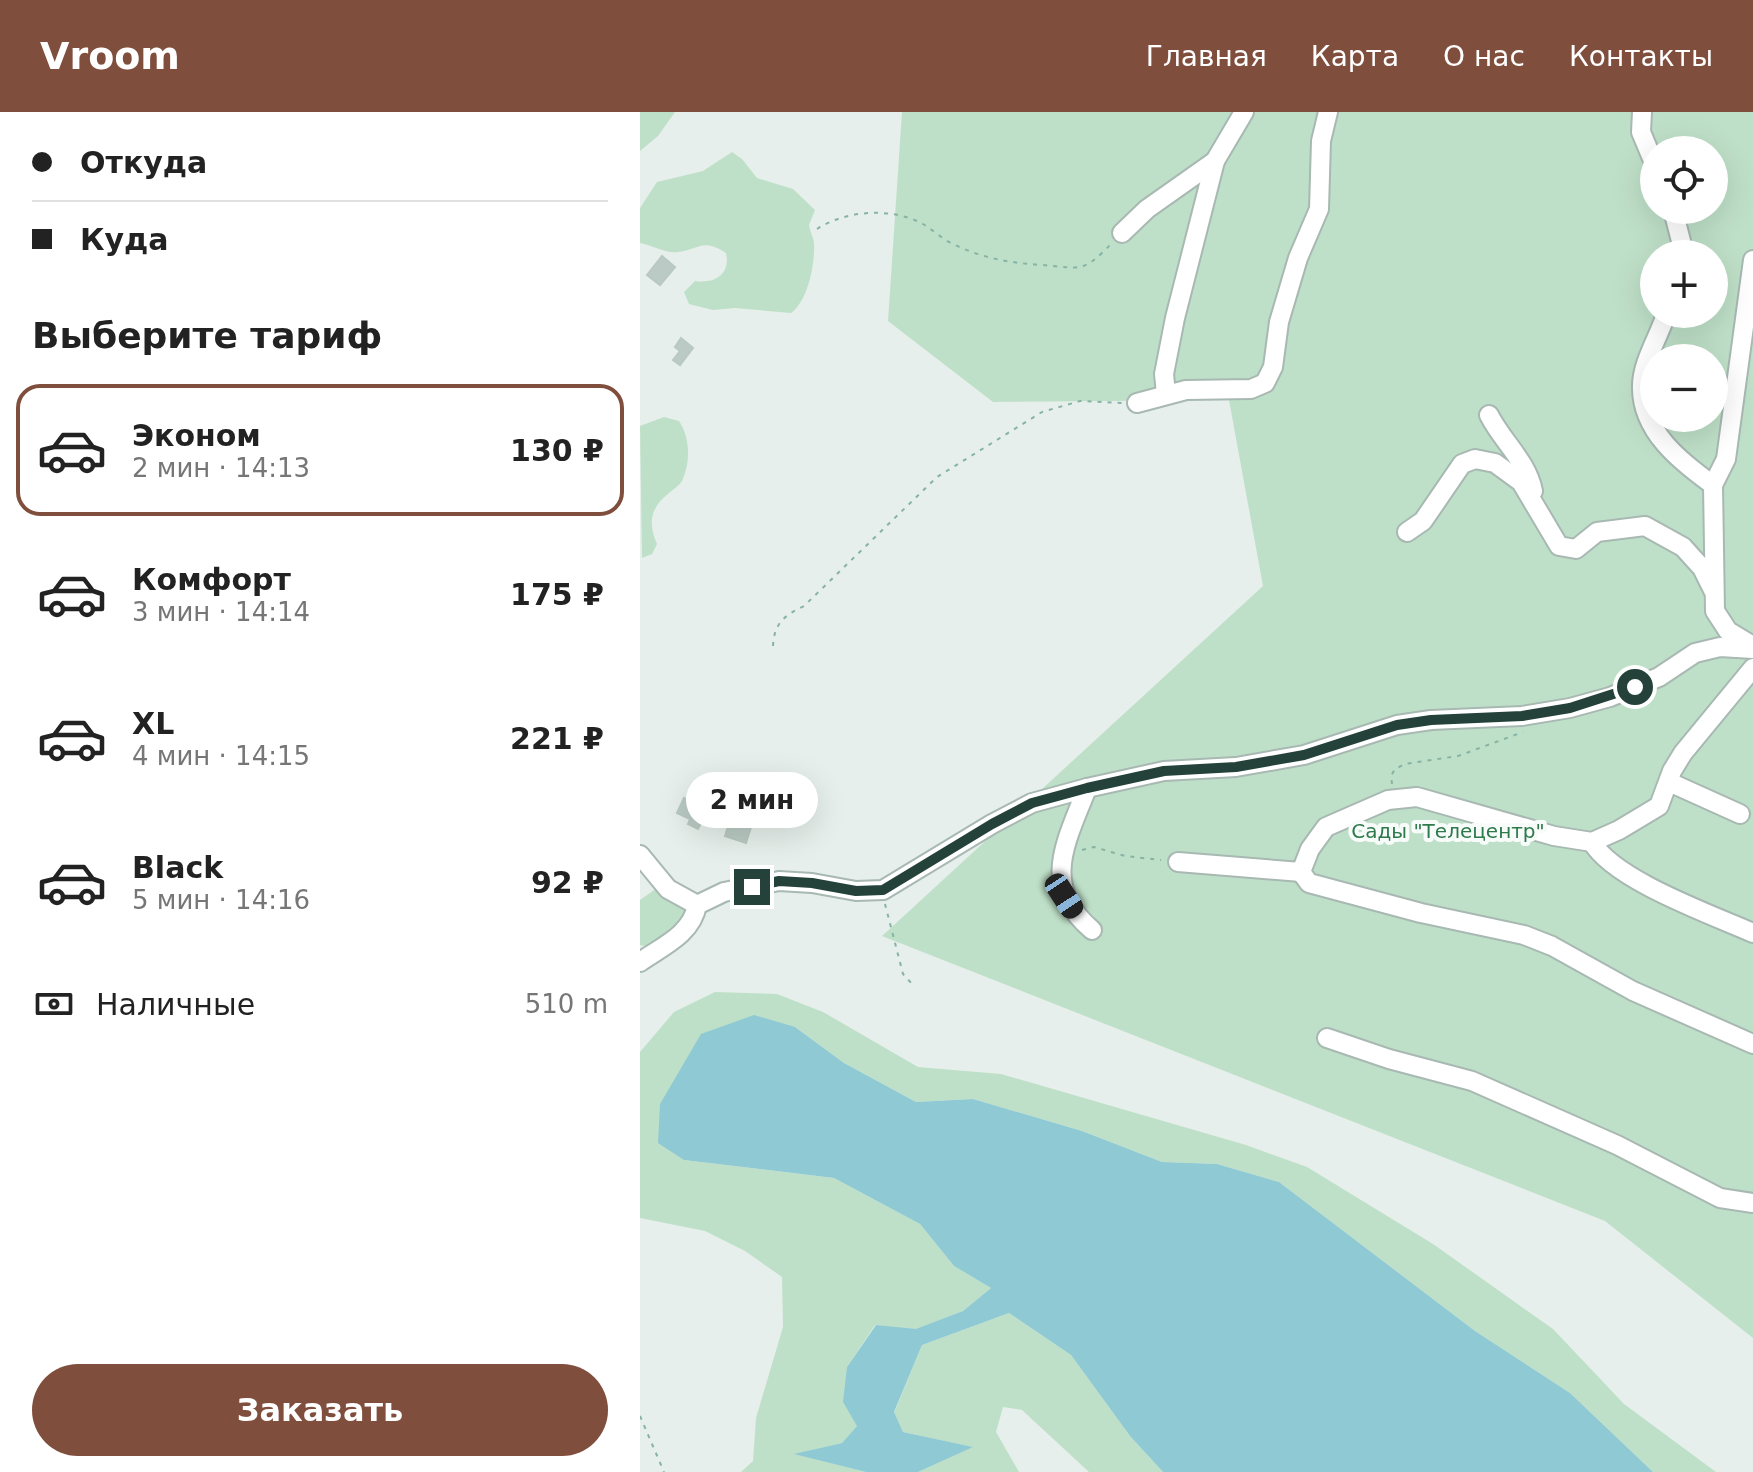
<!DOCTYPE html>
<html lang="ru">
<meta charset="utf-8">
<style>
body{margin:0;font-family:"DejaVu Sans",sans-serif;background:#f2f2f2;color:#222;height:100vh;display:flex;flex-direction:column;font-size:30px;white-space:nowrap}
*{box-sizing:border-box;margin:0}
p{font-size:26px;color:#767676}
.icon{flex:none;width:44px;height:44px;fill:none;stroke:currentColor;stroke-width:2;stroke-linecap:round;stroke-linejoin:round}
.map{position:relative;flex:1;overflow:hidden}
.details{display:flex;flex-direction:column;background:#fff;width:640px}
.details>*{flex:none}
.top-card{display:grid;align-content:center;height:176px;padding:0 32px;background:#fff}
.tools{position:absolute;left:1000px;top:24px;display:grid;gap:16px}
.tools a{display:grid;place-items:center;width:88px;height:88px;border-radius:50%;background:#fff;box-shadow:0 8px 32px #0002;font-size:40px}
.end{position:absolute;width:36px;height:36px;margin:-18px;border:10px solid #24423a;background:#fff;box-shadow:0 0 0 4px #fff}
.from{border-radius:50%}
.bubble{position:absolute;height:56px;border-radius:28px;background:#fff;box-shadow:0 8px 32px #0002;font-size:26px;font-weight:700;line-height:56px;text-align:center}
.car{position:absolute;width:24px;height:48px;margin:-24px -12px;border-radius:10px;box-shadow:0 0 6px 2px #0007;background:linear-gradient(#222 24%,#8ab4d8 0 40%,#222 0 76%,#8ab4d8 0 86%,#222 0)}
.top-card b{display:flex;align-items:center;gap:28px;height:76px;font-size:30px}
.top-card b+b{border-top:2px solid #e0e0e0}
.top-card i{width:20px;height:20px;background:#222}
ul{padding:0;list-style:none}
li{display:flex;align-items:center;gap:24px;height:132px;margin:0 16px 12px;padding:0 16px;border:4px solid transparent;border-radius:24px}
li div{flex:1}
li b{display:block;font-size:30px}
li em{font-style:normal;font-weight:700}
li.selected{border-color:#804e3d}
li>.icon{width:72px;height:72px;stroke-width:1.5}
h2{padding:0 32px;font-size:36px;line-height:96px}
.pay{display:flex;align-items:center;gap:20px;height:88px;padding:0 32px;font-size:30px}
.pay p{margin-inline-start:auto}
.action{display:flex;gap:16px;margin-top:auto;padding:16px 32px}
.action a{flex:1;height:92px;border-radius:48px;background:#804e3d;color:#fff;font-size:32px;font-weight:700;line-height:92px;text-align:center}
header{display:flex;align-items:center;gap:48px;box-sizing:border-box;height:112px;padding:0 40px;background:#804e3d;color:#fff}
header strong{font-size:38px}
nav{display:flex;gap:44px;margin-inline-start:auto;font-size:28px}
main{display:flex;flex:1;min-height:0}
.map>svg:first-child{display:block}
.green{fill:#bfe0c8;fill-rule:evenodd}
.water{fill:#8ec9d4}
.building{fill:#bbcac4;stroke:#b8c9c2;stroke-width:2}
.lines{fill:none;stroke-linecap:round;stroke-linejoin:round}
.minor-casing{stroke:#a8b8b2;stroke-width:22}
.path{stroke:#86b3a5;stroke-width:2;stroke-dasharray:4 6;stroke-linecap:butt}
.minor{stroke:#fff;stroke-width:18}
.route{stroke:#24423a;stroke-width:10}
.labels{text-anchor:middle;stroke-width:8;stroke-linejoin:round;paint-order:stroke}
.park-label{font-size:20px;fill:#2d7a4b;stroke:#f7fbf9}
</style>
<header>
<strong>Vroom</strong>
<nav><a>Главная</a><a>Карта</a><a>О нас</a><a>Контакты</a></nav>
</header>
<main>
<section class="details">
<div class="top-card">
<b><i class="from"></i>Откуда</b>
<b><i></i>Куда</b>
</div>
<h2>Выберите тариф</h2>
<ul>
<li class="selected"><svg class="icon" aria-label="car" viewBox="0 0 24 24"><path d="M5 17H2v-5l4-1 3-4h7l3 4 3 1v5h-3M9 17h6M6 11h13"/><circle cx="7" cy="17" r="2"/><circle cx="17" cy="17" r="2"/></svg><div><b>Эконом</b><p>2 мин · 14:13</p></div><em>130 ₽</em></li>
<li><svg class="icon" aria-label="car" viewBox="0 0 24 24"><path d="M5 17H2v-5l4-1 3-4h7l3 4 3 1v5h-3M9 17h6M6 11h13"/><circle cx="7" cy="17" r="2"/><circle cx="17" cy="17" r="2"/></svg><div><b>Комфорт</b><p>3 мин · 14:14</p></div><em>175 ₽</em></li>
<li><svg class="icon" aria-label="car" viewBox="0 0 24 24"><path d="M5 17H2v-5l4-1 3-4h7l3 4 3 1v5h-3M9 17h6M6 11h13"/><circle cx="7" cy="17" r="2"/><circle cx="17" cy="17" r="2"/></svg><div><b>XL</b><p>4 мин · 14:15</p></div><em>221 ₽</em></li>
<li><svg class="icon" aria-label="car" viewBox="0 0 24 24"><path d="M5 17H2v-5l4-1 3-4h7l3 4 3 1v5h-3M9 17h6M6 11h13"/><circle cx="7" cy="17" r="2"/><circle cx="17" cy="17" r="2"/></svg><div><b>Black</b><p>5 мин · 14:16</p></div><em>92 ₽</em></li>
</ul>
<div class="pay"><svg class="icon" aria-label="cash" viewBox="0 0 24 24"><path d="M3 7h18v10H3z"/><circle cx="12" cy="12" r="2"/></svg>Наличные<p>510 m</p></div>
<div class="action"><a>Заказать</a></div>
</section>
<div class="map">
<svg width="1113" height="1360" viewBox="0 0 1113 1360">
<rect width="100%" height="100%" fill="#e6efeb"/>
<g class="green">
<path d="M0 0H35L18 24 0 39Z"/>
<path d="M262 0H1113V1226L965 1109 242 824 623 474 589 288 353 290 248 209ZM1014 38H1074V98H1014ZM1014 142H1074V202H1014ZM1014 246H1074V306H1014Z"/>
<path d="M92 40 102 47 117 66 153 77 175 98 169 113C170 120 174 126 174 132 175 152 168 189 151 201L95 196 73 198 49 192 44 180 55 169C74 172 91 163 86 141 63 126 60 137 38 140 26 142 12 133 0 131V96L17 70 63 59Z"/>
<path d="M24 305 39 309C50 325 51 350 42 369 39 374 32 378 28 382 10 396 8 412 17 432L12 442 2 446 0 314Z"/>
<path d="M17 776 44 792 49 800 8 835 0 833V788Z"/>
<path d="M75 880 137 882 183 900 278 955 361 962 606 1033 667 1055 793 1132 913 1217 984 1292 1076 1360H1013L930 1281 835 1219 639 1070 577 1052 522 1050 442 1019 333 987 276 990 204 951 155 915 44 1048 194 1066 280 1112 314 1154 351 1176 323 1199 276 1218 235 1213 207 1255 218 1313 202 1331 156 1342 226 1360H101L113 1349 116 1306 143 1215 142 1165 105 1139 65 1119 0 1106V940L34 900Z"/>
<path d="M369 1201 431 1243 490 1324 523 1360H449L382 1298 363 1295 356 1320 379 1360H278L332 1335 263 1320 254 1301 282 1233Z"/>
</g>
<path class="water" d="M114 903 155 915 204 951 276 990 333 987 442 1019 522 1050 577 1052 639 1070 835 1219 930 1281 1013 1360H523L490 1324 431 1243 369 1201 282 1233 254 1300 263 1320 333 1335 278 1360H226L154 1342 202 1331 217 1314 203 1290 207 1255 236 1213 276 1217 323 1199 351 1176 314 1154 280 1112 194 1066 44 1048 18 1031 20 992 61 922Z"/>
<g class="building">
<path d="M22 144 35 155 20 173 7 163Z"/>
<path d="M41 226 53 236 40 253 33 248 40 239 35 235Z"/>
<path d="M44 686 57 693 60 688 70 693 58 717 48 712 50 707 37 701Z"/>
<path d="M91 705 112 712 106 731 85 724Z"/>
</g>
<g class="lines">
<g class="minor-casing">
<g id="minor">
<path d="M1002 0 1001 20 1014 51"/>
<path d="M1033 98 1042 133 1041 142"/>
<path d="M482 121 507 97 575 49 604 0"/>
<path d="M1026 202C1019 225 1002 250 1002 274 1001 319 1041 350 1073 373L1075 499 1088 519 1113 534"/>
<path d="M526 282 524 262 535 206 575 49"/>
<path d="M497 291 546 278 611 277 625 271 633 255 639 210 658 146 679 97 681 29 688 0"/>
<path d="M849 303C862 329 887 349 893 379"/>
<path d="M1073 373 1086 347 1113 148"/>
<path d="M767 420 783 409 822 352 835 347 855 351 881 370 919 434 936 437 957 420 1005 414 1043 435 1062 456 1073 478"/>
<path d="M1113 556 1043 641 1032 659 1019 694 979 718 952 730 914 724 777 685 748 688 686 715 670 737 661 760 669 771 781 801 884 823 912 834 993 879 1113 932"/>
<path d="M1029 670 1100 702"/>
<path d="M447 676C427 729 399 773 452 818"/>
<path d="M952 730C974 768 1070 802 1113 821"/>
<path d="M0 743 28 777 57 793"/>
<path d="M538 750 661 760"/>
<path d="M57 793 84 780 139 769 172 771 216 779 243 778 352 712 392 691 447 676 524 659 596 655 664 643 757 613 791 608 882 604 930 596 970 585 1019 565 1055 541 1080 535 1113 537"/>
<path d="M0 850C23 834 52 822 57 793"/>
<path d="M687 926 749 947 832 969 977 1033 1080 1086 1113 1091"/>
</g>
</g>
<g class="path">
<path d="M177 117C206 98 252 95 283 112 293 118 302 127 313 132 342 146 370 151 402 153 442 156 442 162 472 131"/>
<path d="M133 534C134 511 145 503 164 494L297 365 402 300 440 289 484 291"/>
<path d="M752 672 751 664 755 657 765 652 818 644 883 620"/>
<path d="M442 738 454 735 485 744 521 748"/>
<path d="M245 792 263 862 273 873"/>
<path d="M0 1304 24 1360"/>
</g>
<use href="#minor" class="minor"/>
</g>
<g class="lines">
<path class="route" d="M112 775 139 769 172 771 216 779 243 778 352 712 392 691 447 676 524 659 596 655 664 643 757 613 791 608 882 604 930 596 995 575"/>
</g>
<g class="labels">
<g class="park-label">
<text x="808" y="726">Сады "Телецентр"</text>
</g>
</g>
</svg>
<div class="tools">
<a><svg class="icon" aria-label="locate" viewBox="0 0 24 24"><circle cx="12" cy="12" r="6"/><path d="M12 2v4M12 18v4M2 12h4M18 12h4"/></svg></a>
<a>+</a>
<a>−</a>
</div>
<i class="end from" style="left:995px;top:575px"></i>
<i class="end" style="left:112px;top:775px"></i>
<div class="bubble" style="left:46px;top:660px;width:132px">2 мин</div>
<i class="car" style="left:424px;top:784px;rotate:147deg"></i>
</div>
</main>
